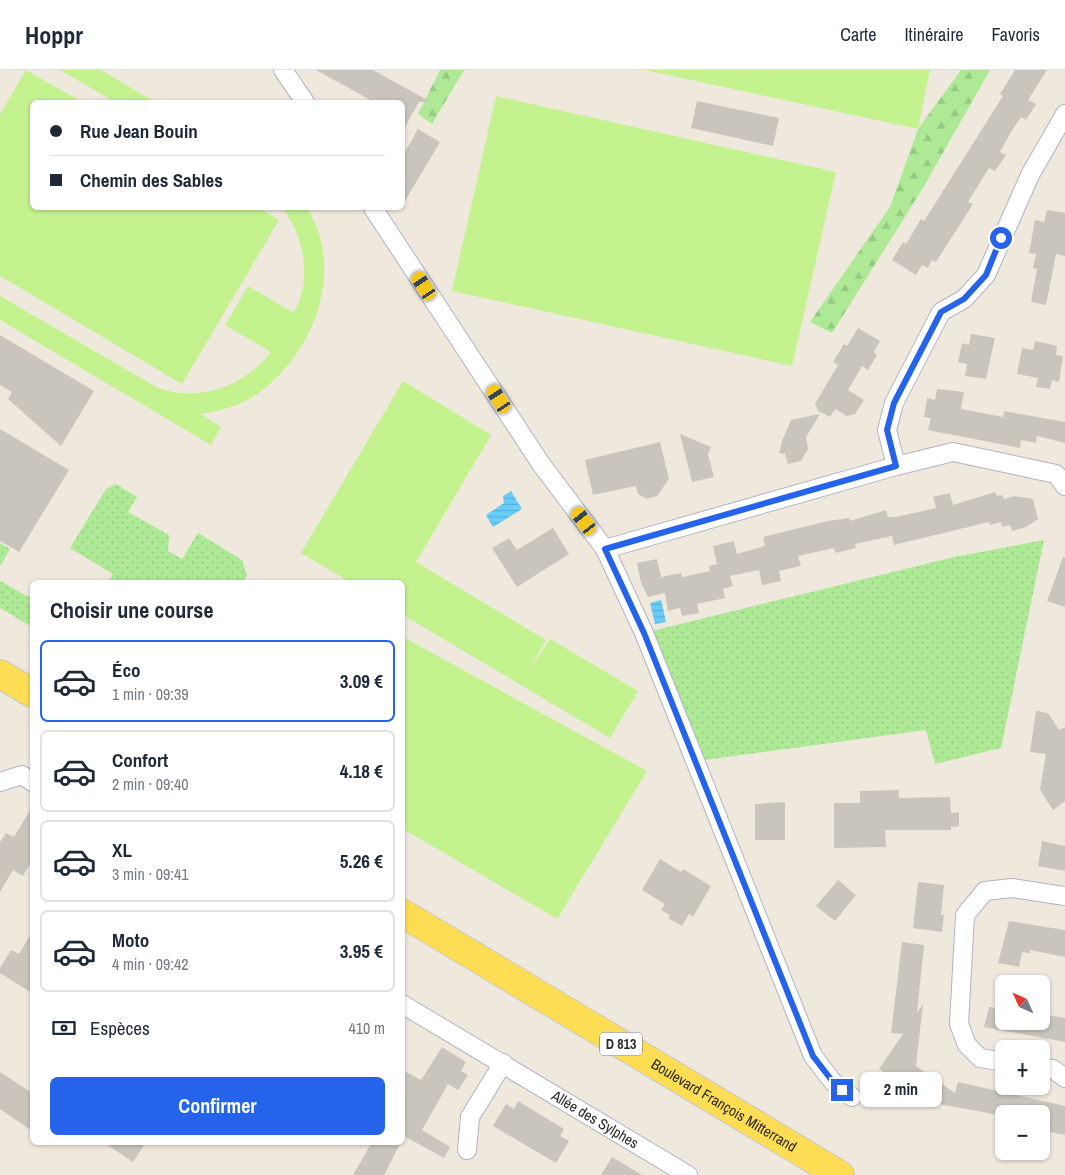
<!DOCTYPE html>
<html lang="fr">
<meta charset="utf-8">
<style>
body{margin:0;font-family:"Archivo Narrow",sans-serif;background:#f6f6f7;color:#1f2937;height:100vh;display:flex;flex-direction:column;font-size:19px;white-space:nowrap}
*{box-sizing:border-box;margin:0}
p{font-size:16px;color:#747a83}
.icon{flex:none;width:28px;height:28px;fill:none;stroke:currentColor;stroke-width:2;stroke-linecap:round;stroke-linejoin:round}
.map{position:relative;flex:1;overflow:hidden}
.panel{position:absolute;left:30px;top:510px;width:375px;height:565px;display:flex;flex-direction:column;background:#fff;border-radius:8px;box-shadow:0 1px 4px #0004}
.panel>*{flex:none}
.top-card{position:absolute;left:30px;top:30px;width:375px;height:110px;border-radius:8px;box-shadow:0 1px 4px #0004;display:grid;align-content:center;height:110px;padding:0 20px;background:#fff}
.needle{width:32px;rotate:315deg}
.fabs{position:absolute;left:995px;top:905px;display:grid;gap:10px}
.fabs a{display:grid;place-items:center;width:55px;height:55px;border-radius:8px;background:#fff;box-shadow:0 1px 4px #0004;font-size:25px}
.end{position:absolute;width:22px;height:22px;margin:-11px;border:6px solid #2563eb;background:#fff;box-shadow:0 0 0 2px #fff}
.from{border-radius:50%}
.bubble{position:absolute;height:35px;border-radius:8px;background:#fff;box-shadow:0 1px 4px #0004;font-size:16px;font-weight:700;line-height:35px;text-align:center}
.car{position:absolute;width:15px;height:30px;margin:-15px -8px;border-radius:6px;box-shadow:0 0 4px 1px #0007;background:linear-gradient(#f5c518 24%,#345 0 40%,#f5c518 0 76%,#345 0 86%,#f5c518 0)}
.top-card b{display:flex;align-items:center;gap:18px;height:48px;font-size:19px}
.top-card b+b{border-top:1px solid #e0e1e3}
.top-card i{width:12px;height:12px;background:#1f2937}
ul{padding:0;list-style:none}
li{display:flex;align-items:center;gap:15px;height:82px;margin:0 10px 8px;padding:0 10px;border:2px solid #e0e1e3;border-radius:8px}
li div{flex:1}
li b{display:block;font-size:19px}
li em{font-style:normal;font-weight:700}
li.on{border-color:#2563eb}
li>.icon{width:45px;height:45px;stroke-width:1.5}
h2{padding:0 20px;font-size:22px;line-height:60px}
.pay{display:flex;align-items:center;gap:12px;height:55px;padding:0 20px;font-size:19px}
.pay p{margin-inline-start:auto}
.primary-button{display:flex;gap:10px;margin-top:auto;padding:10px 20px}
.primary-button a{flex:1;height:58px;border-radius:8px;background:#2563eb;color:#fff;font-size:20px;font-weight:700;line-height:58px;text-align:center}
header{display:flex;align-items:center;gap:30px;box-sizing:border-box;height:70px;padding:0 25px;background:#fff;border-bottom:1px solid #e0e1e3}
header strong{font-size:24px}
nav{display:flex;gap:28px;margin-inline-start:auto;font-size:18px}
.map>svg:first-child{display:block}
.grass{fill:url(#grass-dots)}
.forest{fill:url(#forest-firs)}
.pitch{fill:#c4f28f}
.water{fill:url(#water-rules)}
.building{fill:#cac5bc}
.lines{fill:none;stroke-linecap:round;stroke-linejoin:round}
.street-casing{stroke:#b1b3c1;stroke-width:20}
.primary-casing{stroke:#c8c8c8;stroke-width:30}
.street{stroke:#fff;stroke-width:18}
.primary{stroke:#fddd53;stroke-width:28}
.route{stroke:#2563eb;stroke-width:6}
.labels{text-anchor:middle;stroke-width:5;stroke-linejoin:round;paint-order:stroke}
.shield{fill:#fff;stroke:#6b6b6b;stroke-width:1}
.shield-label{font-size:14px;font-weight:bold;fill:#2c2c2c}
.street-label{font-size:15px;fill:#2c2c2c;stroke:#fff}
</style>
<header>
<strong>Hoppr</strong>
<nav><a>Carte</a><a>Itinéraire</a><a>Favoris</a></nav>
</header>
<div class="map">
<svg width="1065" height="1105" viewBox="0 0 1065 1105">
<defs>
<pattern id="grass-dots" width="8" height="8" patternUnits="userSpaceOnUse" patternTransform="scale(1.25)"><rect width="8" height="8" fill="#aeea95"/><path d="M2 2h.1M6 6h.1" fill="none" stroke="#96c981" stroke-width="1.8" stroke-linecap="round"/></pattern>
<pattern id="forest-firs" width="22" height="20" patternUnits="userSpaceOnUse" patternTransform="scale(1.25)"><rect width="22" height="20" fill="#aeea95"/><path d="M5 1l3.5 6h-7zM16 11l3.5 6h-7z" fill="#96c981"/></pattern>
<pattern id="water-rules" width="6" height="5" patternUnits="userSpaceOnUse" patternTransform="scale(1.25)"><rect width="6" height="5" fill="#67cdfa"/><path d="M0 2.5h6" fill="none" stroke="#5ab0d6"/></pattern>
</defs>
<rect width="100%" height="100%" fill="#efe8dd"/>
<g class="grass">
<path d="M116 414 137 427 128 442 169 465 168 481 182 489 198 463 242 490 247 505 243 512H108L113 504 70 478 106 419Z"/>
<path d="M1044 470 1001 678 935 694 926 660 705 690 652 561 954 487Z"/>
<path d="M0 473 10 479 0 496Z"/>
<path d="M0 511 32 529V557L0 538Z"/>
</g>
<g class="forest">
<path d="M440 0H464L432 54 418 44Z"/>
<path d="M961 0H990L923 118 832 263 810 252 890 137 918 59Z"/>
</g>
<g class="pitch">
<path d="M26 0 82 32H32V138H259L279 150 182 314 0 206V44Z"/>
<path d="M60 0H101L155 32H115Z"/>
<path d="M645 0H930L918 59Z"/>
<path d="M496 26 836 102 792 296 452 221Z"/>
<path d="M282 138H307C346 200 314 284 257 324 240 336 220 341 200 344L221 357 211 375 0 250V226L158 318C201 332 243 317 271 282L225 255 248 216 294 243C312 209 305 167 282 138Z"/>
<path d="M403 311 491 365 416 492 546 570 528 602 550 569 638 621 610 668 403 545 402 512H350L301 483Z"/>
<path d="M403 567 647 701 557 849 403 759Z"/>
</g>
<g class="water">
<path d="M511 421 522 439 493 457 486 445 504 433 503 426Z"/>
<path d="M661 530 666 552 655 554 650 533Z"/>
</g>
<g class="building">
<path d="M316 0H373L431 32H419L402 62V32H374Z"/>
<path d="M1015 0H1047L1028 30 1036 34 1026 50 1021 47 1011 62 1000 82 1006 85 995 101 989 98 968 132 973 134 936 192 932 190 928 198 922 195 916 205 892 190 903 172 906 174 921 149 924 151 1003 26 1000 24Z"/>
<path d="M697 31 779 48 773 76 691 58Z"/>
<path d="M418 59 440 72 402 136V87Z"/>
<path d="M1047 140 1065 143V186L1056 184 1046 235 1031 232 1037 199 1033 198 1036 184 1029 183 1035 150 1044 152Z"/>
<path d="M858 258 880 271 874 282 877 285 868 300 862 296 848 320 864 330 855 344 847 346 835 339 830 347 818 341 815 334 838 295 833 292 844 274 847 276Z"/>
<path d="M971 264 995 268 986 309 965 306 967 294 958 292 962 273 969 275Z"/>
<path d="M0 265 94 321 61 376 8 329 12 322 0 315Z"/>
<path d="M1035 271 1054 275 1057 277 1056 285 1063 286 1059 312 1052 310 1050 319 1036 317 1038 308 1017 304 1022 278 1033 280Z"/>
<path d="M937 319 964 322 961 339 1003 347 1004 341 1065 352V373L1037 366 1036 373 1021 370 1020 378 928 360 931 348 924 347 927 328 935 330Z"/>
<path d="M820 344 806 367 808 379 801 391 788 394 785 384 779 383 782 371 791 350Z"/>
<path d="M0 359 69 400 19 482 0 471Z"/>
<path d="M680 364 711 377 708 384 714 407 692 412Z"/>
<path d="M660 372 669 409 657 426 647 429 638 424 636 416 593 425 585 390Z"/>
<path d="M995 422 997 426 1002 425 1004 429 1015 426 1033 429 1038 449 1026 457 1012 461 1010 455 1002 457 1001 452 990 455 989 452 894 475 892 466 855 474 856 478 836 483 834 478 798 486 801 496 779 501 781 511 762 515 759 500 730 506 733 516 723 519 725 528 697 534 699 543 682 546 680 538 668 541 665 523 648 527 641 513 637 493 657 489 661 507 681 503 682 507 710 501 709 496 717 494 713 476 734 471 737 484 765 476 763 467 828 451 849 448 850 451 886 440 888 447H896L936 438 933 427 950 423 953 435Z"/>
<path d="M553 458 569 484 517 517 492 478 509 468 517 480Z"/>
<path d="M1063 487 1065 488V537L1047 531Z"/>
<path d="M1036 641 1048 643 1059 660 1065 657V731L1053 740 1040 720 1046 684 1030 682Z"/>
<path d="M899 720V728L950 727 951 743 959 742V756L951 757V760H885L886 777 834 778V733H860V721Z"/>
<path d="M785 732V770H755V734Z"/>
<path d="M32 737V790L23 806 13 800 0 822V772L6 763 14 767Z"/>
<path d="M1042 771 1065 776V801L1038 796Z"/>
<path d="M660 789 681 802 683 799 711 816 693 847 689 844 682 856 668 848 670 845 661 840 665 834 642 820Z"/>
<path d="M838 810 856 825 835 851 816 836Z"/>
<path d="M918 812 944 815 941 845H944L942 862 913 858Z"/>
<path d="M1009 851 1065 860V887L1030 880V883L1022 882 1019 897 998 893Z"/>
<path d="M32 862V923L0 903V898L11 880 19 884Z"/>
<path d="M902 872 924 875 917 943 923 934 916 996 955 1023 958 1012 1065 1036V1065L1041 1060V1044L999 1045 933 1033 924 1026 920 1032 888 1010 890 1006 879 999 903 964 891 963Z"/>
<path d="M989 937 1004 939V951H1041V944L1065 948V972L984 957Z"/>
<path d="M442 977 466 992 461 1001 468 1005 458 1020 448 1014 422 1060 450 1077 444 1088 402 1065V1000L421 1010Z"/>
<path d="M0 1002 32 1023V1061L0 1039Z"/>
<path d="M518 1031 564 1059 560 1066 569 1071 556 1093 493 1056 506 1034 514 1039Z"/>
<path d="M103 1072H146L133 1092Z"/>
<path d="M372 1072H401L384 1105H353Z"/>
<path d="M612 1087 642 1105H601Z"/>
</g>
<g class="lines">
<g class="street-casing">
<g id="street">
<path d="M283 0 305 32"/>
<path d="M373 138 541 394 605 479 644 563 813 986 833 1012 852 1027"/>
<path d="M896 396 887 360 894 333 941 242 964 229 986 205 1030 105 1065 44"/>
<path d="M605 479 896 396 953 382 1056 404 1065 416"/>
<path d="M0 712 22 705 32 712"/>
<path id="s1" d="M402 934 688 1105"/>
<path d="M1004 992 980 988 967 975 959 954 965 845 985 821 1012 818 1065 826"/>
<path d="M1041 998 1053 999 1065 1008"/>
<path d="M467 1080 470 1047 503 993"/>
</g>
</g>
<g class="primary-casing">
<g id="primary">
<path d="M0 604 32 623"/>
<path id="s2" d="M402 843 840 1105"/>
</g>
</g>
<use href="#street" class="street"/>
<use href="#primary" class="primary"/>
</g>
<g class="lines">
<path class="route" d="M842 1020 833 1012 813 986 644 563 605 479 896 396 887 360 894 333 941 242 964 229 986 205 1001 168"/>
</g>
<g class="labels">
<rect class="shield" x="600" y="962.5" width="42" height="23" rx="4"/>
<g class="shield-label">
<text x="621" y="979">D 813</text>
</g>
<g class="street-label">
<text dy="5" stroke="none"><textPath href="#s2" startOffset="375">Boulevard François Mitterrand</textPath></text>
<text dy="5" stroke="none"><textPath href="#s1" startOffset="225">Allée des Sylphes</textPath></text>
</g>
</g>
</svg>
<div class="fabs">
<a><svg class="needle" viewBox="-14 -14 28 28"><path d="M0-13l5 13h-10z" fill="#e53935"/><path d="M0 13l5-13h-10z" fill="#747a83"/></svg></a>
<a>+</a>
<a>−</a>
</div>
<i class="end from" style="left:1001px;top:168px"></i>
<i class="end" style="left:842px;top:1020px"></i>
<div class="bubble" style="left:860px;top:1002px;width:82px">2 min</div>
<i class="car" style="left:424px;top:216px;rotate:327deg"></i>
<i class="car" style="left:499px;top:329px;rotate:327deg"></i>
<i class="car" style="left:584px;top:451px;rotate:323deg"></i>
<div class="top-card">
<b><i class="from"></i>Rue Jean Bouin</b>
<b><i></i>Chemin des Sables</b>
</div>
<section class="panel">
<h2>Choisir une course</h2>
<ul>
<li class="on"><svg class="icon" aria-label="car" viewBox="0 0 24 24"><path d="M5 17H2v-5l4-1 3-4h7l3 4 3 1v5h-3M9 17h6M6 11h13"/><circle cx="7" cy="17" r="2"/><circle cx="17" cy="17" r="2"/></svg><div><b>Éco</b><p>1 min · 09:39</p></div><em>3.09 €</em></li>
<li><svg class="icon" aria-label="car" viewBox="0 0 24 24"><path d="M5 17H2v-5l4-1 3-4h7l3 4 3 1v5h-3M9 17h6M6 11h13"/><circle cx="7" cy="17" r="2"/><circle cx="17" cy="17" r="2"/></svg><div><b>Confort</b><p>2 min · 09:40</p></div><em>4.18 €</em></li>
<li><svg class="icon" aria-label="car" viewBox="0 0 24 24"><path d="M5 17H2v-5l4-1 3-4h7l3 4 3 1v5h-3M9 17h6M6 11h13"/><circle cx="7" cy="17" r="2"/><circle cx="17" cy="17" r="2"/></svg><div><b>XL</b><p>3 min · 09:41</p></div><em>5.26 €</em></li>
<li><svg class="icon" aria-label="car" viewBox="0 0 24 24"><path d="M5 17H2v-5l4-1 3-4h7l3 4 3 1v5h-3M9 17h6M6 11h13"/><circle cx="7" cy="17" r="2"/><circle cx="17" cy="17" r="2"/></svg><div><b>Moto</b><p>4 min · 09:42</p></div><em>3.95 €</em></li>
</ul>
<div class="pay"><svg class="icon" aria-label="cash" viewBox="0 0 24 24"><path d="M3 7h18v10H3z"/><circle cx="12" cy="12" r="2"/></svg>Espèces<p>410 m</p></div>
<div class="primary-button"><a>Confirmer</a></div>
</section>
</div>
